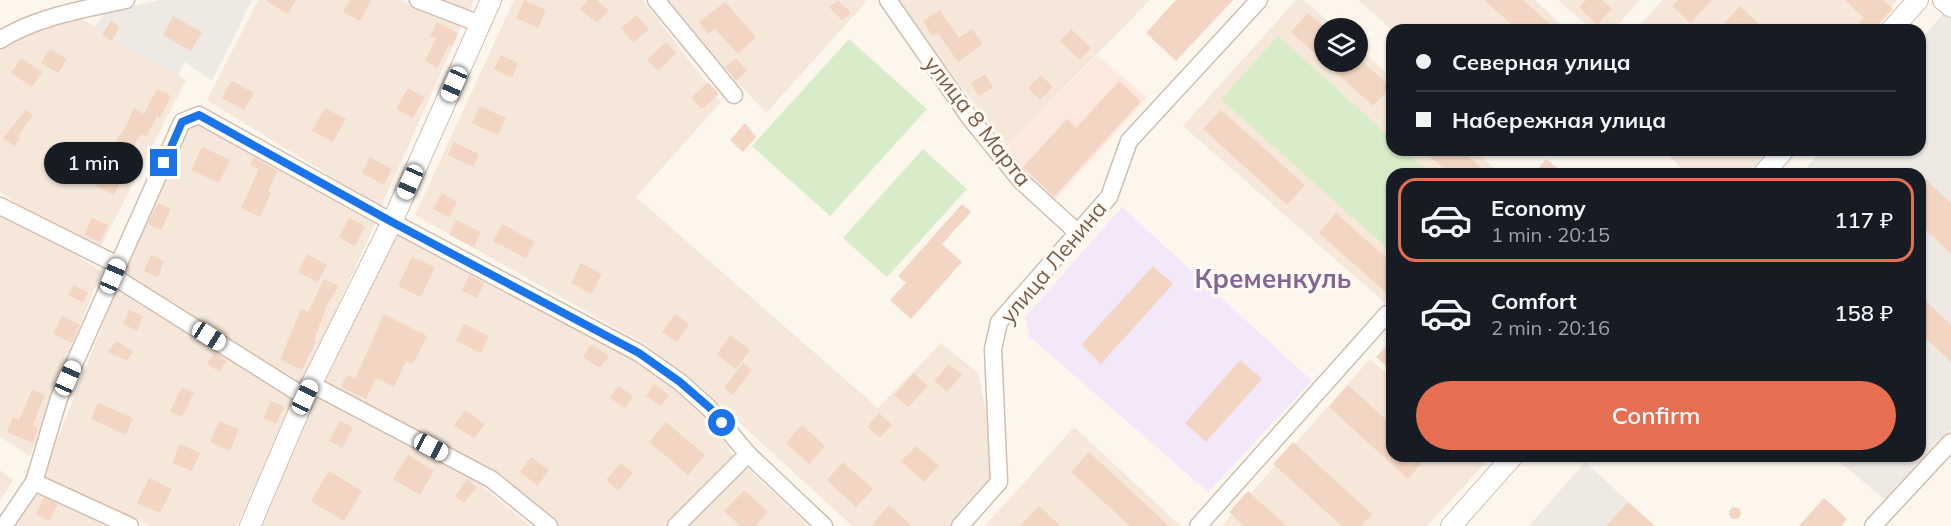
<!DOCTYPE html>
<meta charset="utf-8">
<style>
body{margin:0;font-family:Mulish,sans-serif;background:#242831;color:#f1f3f6;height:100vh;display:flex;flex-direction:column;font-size:22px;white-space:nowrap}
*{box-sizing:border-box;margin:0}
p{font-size:20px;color:#9ea1a6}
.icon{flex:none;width:33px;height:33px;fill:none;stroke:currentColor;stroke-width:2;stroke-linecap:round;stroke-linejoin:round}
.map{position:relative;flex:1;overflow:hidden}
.drawer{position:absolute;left:1386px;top:168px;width:540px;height:294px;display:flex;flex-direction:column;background:#171b24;border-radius:18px;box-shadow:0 2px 4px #0004}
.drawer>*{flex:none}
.guide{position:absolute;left:1386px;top:24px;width:540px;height:132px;border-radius:18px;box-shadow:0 2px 4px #0004;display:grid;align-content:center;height:132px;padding:0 30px;background:#171b24}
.fabs{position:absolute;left:1314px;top:18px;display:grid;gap:12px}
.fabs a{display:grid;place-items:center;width:54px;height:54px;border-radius:50%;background:#171b24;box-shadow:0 2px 4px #0004;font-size:30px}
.end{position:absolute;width:27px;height:27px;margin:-14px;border:8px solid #1a73e8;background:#fff;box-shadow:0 0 0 3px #fff}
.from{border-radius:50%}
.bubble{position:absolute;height:42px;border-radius:21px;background:#171b24;box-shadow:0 2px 4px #0004;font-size:20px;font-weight:600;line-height:42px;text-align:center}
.car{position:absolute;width:18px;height:36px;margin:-18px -9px;border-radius:8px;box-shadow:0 0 4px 2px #0007;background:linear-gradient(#fff 24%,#345 0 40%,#fff 0 76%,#345 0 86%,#fff 0)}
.guide b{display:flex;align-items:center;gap:21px;height:57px;font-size:22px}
.guide b+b{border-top:2px solid #363941}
.guide i{width:15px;height:15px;background:#f1f3f6}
ul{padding:10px 0 0;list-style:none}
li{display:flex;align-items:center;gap:18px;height:84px;margin:0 12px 9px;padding:0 18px;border:3px solid transparent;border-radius:18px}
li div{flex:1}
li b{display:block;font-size:22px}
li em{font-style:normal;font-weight:600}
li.current{border-color:#e76f51}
li>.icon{width:54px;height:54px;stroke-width:1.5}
.action{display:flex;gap:12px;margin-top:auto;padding:12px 30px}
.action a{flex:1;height:69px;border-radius:36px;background:#e76f51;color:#fff;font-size:24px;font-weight:600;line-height:69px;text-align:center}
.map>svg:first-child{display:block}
.residential{fill:#f5e8da}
.commercial{fill:#fde8e0}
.industrial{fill:#efe9e4}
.education{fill:#f3e8fa}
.green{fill:#d8ecc9}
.building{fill:#f3d5c3}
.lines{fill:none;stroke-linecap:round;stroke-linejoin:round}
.minor-casing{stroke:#d1beb0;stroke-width:19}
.tertiary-casing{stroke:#d1beb0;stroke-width:22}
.minor{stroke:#fff;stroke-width:16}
.tertiary{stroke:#fff;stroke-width:20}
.route{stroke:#1a73e8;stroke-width:8}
.labels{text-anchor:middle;stroke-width:6;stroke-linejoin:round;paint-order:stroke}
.street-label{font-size:22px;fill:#7a5c4d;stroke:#fffaf3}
.quarter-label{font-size:26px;font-weight:bold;fill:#846695;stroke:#fffaf3}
</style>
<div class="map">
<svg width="1951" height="526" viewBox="0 0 1951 526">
<rect width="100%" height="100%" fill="#fdf6ec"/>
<g class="residential">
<path d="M258 0H401L416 8 463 23 381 207 207 100Z"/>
<path d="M432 0H474L469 12Z"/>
<path d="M514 0H643L721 102 636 197 878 408 941 343 978 373 992 443 989 482 949 526H852L714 399 646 345 415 215Z"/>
<path d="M666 0H868L766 113 705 47Z"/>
<path d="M895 0H1150L1007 146Z"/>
<path d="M1296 0H1304L1336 28H1324V62H1358V47L1392 78V150H1474L1501 174H1392V309L1183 126Z"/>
<path d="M1358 0H1535L1567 30H1392Z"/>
<path d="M1558 0H1640L1613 30H1592Z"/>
<path d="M1663 0H1897L1871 30H1635Z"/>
<path d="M80 18 186 80 100 248 54 228 0 192V46L9 37Z"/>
<path d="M202 123 375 224 301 386 123 273 185 129Z"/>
<path d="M1663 150H1767L1747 174H1687Z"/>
<path d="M0 209 101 271 30 456 0 437Z"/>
<path d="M397 229 632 354 705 412 736 460 670 526H558L494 473 321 383Z"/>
<path d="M130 294 294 401 237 526H150L43 476 114 296Z"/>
<path d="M1370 359 1392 378V456H1486L1489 459 1427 526H1222Z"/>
<path d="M315 398 478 483 531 526H257Z"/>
<path d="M1074 427 1181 526H985Z"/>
<path d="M742 464 809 526H681Z"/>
<path d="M0 470 13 480 0 501Z"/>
<path d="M35 490 114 526H14Z"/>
</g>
<path class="commercial" d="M1097 55 1147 98 1054 201 1019 170 1007 146Z"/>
<g class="industrial">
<path d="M159 0H252L212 81 185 62 178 75 94 28 105 13Z"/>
<path d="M1945 12 1951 18V429L1886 500 1832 456H1920V174H1801L1822 150H1920V40Z"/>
<path d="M1585 462 1655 526H1529Z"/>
</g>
<path class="education" d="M1122 207 1312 381 1208 492 1030 337 1025 317Z"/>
<g class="green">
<path d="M1278 36 1392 139V150H1404L1431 174H1392V253L1221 99Z"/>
<path d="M849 39 927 109 830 216 752 146Z"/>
<path d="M923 149 967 189 887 277 843 238Z"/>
</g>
<g class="building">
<path d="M265 0H296L288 14Z"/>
<path d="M350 0H371L360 21 343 12Z"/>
<path d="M524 0 546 10 538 28 516 18Z"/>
<path d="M588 0H597L609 10 597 23 580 9Z"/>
<path d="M838 0 851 13 842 20 829 7Z"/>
<path d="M1176 0H1233L1176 61 1146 33Z"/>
<path d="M1484 0H1523L1557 30H1518Z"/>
<path d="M1586 0H1602L1612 9 1597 25 1579 7Z"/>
<path d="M1678 0H1712L1690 23 1672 6Z"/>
<path d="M1845 0H1883L1893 9 1873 30H1853L1864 18Z"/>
<path d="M725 2 756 37 738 54 715 29 708 34 699 22Z"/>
<path d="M1740 6 1759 24 1754 30H1718Z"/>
<path d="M940 10 959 38 972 29 983 44 958 62 938 33 932 36 923 21Z"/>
<path d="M1308 13 1326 28 1324 62H1363L1391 87 1373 106 1291 32Z"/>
<path d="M636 15 649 29 633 43 621 28Z"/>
<path d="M173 16 202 32 191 51 163 35Z"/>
<path d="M111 21 120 27 112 41 102 35Z"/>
<path d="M437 22 458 33 452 46 449 45 437 68 425 61 436 38 430 36Z"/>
<path d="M1071 29 1091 48 1080 60 1060 41Z"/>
<path d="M666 42 677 53 658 71 647 60Z"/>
<path d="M50 49 67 59 58 73 41 63Z"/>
<path d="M501 55 518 63 512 78 494 69Z"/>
<path d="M21 58 42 72 32 87 11 73Z"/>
<path d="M736 58 747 71 736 81 725 67Z"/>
<path d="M985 74 993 88 979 96 971 83Z"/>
<path d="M1041 75 1053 87 1040 100 1028 88Z"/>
<path d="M232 81 254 93 244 110 222 98Z"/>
<path d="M1119 81 1141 101 1054 197 1023 167 1067 119 1076 128Z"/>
<path d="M708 82 719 94 702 109 691 98Z"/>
<path d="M408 88 425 97 413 118 396 109Z"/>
<path d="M157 89 171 96 160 118 157 116 146 137 141 134 130 152 116 178 121 180 114 195 96 186 106 166 102 163 126 126 134 108 144 114Z"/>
<path d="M480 106 506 118 498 135 472 123Z"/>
<path d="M325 108 346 119 333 142 312 131Z"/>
<path d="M26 110 33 115 18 136 21 138 14 146 3 138Z"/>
<path d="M1221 110 1305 185 1287 205 1203 129Z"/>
<path d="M745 123 756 137 743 152 730 140Z"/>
<path d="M454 142 479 154 473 167 448 155Z"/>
<path d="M202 147 230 160 219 183 191 170Z"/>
<path d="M1423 150H1461L1488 174H1449Z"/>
<path d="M254 157 278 171 268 191 271 193 260 217 241 208 259 169 250 165Z"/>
<path d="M370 157 392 169 384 185 362 173Z"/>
<path d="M1546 159 1565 174H1534Z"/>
<path d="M1920 174 1951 203V254L1920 224Z"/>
<path d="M442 193 457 202 449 217 433 209Z"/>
<path d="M158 203 171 209 161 230 148 224Z"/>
<path d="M962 204 971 212 942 244 962 262 911 319 890 300 906 283 898 276Z"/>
<path d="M1336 213 1392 263V298L1319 233Z"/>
<path d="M92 218 108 225 100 242 84 235Z"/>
<path d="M349 218 365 226 355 246 339 237Z"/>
<path d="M456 220 481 232 474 247 449 235Z"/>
<path d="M502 224 535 242 526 258 493 241Z"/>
<path d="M307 254 327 265 318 282 298 272Z"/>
<path d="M151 255 164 261 158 277 144 271Z"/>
<path d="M412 257 435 267 421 297 398 286Z"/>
<path d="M581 263 602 274 591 294 571 283Z"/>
<path d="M1153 266 1173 284 1101 364 1081 345Z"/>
<path d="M469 275 484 283 477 298 462 291Z"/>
<path d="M324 279 338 286 328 303 314 340 316 341 302 370 280 360 301 309 308 312Z"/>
<path d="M74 285 88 292 83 303 68 295Z"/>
<path d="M1920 296 1951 325V362L1920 333Z"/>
<path d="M129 310 143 316 137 331 123 324Z"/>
<path d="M384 314 427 336 413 364 406 361 394 387 376 378 366 399 341 387 347 375 355 379Z"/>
<path d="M675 314 689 324 677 342 662 332Z"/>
<path d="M62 316 80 325 72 343 53 334Z"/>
<path d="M464 324 489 336 481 353 456 341Z"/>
<path d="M730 335 750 350 736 369 717 355Z"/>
<path d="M1392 340V371L1376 357Z"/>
<path d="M116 341 133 351 127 361 108 352Z"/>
<path d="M591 344 609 356 600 368 583 357Z"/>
<path d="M215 353 227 361 219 372 207 363Z"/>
<path d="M1240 360 1262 379 1206 442 1185 423Z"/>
<path d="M743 363 752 370 733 395 724 388Z"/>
<path d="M949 364 962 375 947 392 934 381Z"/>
<path d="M914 373 928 386 908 407 894 395Z"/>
<path d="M654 384 669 395 661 406 646 396Z"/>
<path d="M1348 385 1392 425V456H1428L1408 479 1329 407Z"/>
<path d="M618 386 633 396 625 408 610 398Z"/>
<path d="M182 387 194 393 182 417 170 411Z"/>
<path d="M32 390 45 395 33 425 38 428 33 443 7 432 13 417 19 420Z"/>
<path d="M271 401 284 407 276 424 263 418Z"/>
<path d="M98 403 133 418 126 435 91 419Z"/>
<path d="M465 410 485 424 474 439 454 425Z"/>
<path d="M879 413 892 425 880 438 867 427Z"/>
<path d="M219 421 239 429 230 451 210 442Z"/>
<path d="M340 421 353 427 342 448 329 441Z"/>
<path d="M666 422 705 455 688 475 649 442Z"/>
<path d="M802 425 825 446 809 464 786 443Z"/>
<path d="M1293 442 1372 514 1361 526H1342L1273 464Z"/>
<path d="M180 444 200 453 192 471 172 463Z"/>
<path d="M916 446 939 466 924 482 901 461Z"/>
<path d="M1089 452 1169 526H1130L1071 472Z"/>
<path d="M408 455 434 471 420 495 393 479Z"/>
<path d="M531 457 549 470 538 486 520 472Z"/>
<path d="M843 462 873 489 856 507 827 480Z"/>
<path d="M621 463 633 473 618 491 606 480Z"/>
<path d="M329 471 362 491 344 521 311 501Z"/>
<path d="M149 478 172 489 160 513 137 503Z"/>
<path d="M467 479 477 487 464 503 455 496Z"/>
<path d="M744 490 768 512 755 526H740L724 511Z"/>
<path d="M1248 491 1287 526H1244L1229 512Z"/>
<path d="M44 498 58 504 49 521 36 514Z"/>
<path d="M1824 498 1847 519 1841 526H1799Z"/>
<path d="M1628 502 1655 526H1606Z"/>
<path d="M889 505 912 526H871Z"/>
<path d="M1039 506 1061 526H1020Z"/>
<circle cx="1735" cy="513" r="6"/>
</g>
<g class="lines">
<g class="minor-casing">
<g id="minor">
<path d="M418 0 480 24"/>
<path d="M656 0 734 95"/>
<path d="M888 0 970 118 1021 181 1078 233"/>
<path d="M0 40C35 17 85 9 126 0"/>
<path d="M0 206 118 265"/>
<path d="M113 276 305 397"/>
<path d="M311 384 491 479 549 526"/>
<path d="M34 482 130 526"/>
<path d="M4 526 34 482 59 398 182 122 199 115 392 222 639 353 680 382 709 408 748 454 824 526"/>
<path d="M676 526 748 454"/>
<path d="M960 526 999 482 993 349 999 322 1109 197 1129 141 1259 0"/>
<path d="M1198 526 1387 314"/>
<path d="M1873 526 1951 442"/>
</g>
</g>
<g class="tertiary-casing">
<g id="tertiary">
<path d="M1943 0 1951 7"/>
<path d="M1891 30 1918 0"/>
<path d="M1763 174 1784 150"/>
<path d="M250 526 305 397 392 222 491 0"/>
<path d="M1451 526 1513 456"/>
</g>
</g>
<use href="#minor" class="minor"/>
<use href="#tertiary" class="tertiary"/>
</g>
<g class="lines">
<path class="route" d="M164 163 182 122 199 115 392 222 639 353 680 382 710 408 722 423"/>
</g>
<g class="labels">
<g class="street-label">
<text transform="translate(978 121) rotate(52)" y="8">улица 8 Марта</text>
<text transform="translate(1053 262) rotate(-50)" y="8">улица Ленина</text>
</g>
<g class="quarter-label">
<text x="1273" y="288">Кременкуль</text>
</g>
</g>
</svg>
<div class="fabs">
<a><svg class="icon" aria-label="layers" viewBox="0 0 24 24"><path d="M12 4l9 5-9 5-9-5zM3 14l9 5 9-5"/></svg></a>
</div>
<i class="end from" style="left:722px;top:423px"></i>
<i class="end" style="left:164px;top:163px"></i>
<div class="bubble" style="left:44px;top:142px;width:99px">1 min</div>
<i class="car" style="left:454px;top:84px;rotate:204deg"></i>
<i class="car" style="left:410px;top:182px;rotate:204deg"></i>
<i class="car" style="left:113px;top:276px;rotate:23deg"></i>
<i class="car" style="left:209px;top:336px;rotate:122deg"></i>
<i class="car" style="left:68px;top:378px;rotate:24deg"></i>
<i class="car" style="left:305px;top:397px;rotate:25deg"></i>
<i class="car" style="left:431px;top:447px;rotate:118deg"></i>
<div class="guide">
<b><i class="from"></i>Северная улица</b>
<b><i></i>Набережная улица</b>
</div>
<section class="drawer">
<ul>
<li class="current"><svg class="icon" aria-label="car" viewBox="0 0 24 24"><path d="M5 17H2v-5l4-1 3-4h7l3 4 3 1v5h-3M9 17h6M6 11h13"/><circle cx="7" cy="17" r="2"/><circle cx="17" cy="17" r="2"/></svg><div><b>Economy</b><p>1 min · 20:15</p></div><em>117 ₽</em></li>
<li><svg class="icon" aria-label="car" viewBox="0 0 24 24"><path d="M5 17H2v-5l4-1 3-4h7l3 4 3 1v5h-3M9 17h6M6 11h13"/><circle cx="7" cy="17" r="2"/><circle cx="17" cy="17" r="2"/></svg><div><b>Comfort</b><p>2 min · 20:16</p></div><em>158 ₽</em></li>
</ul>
<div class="action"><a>Confirm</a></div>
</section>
</div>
